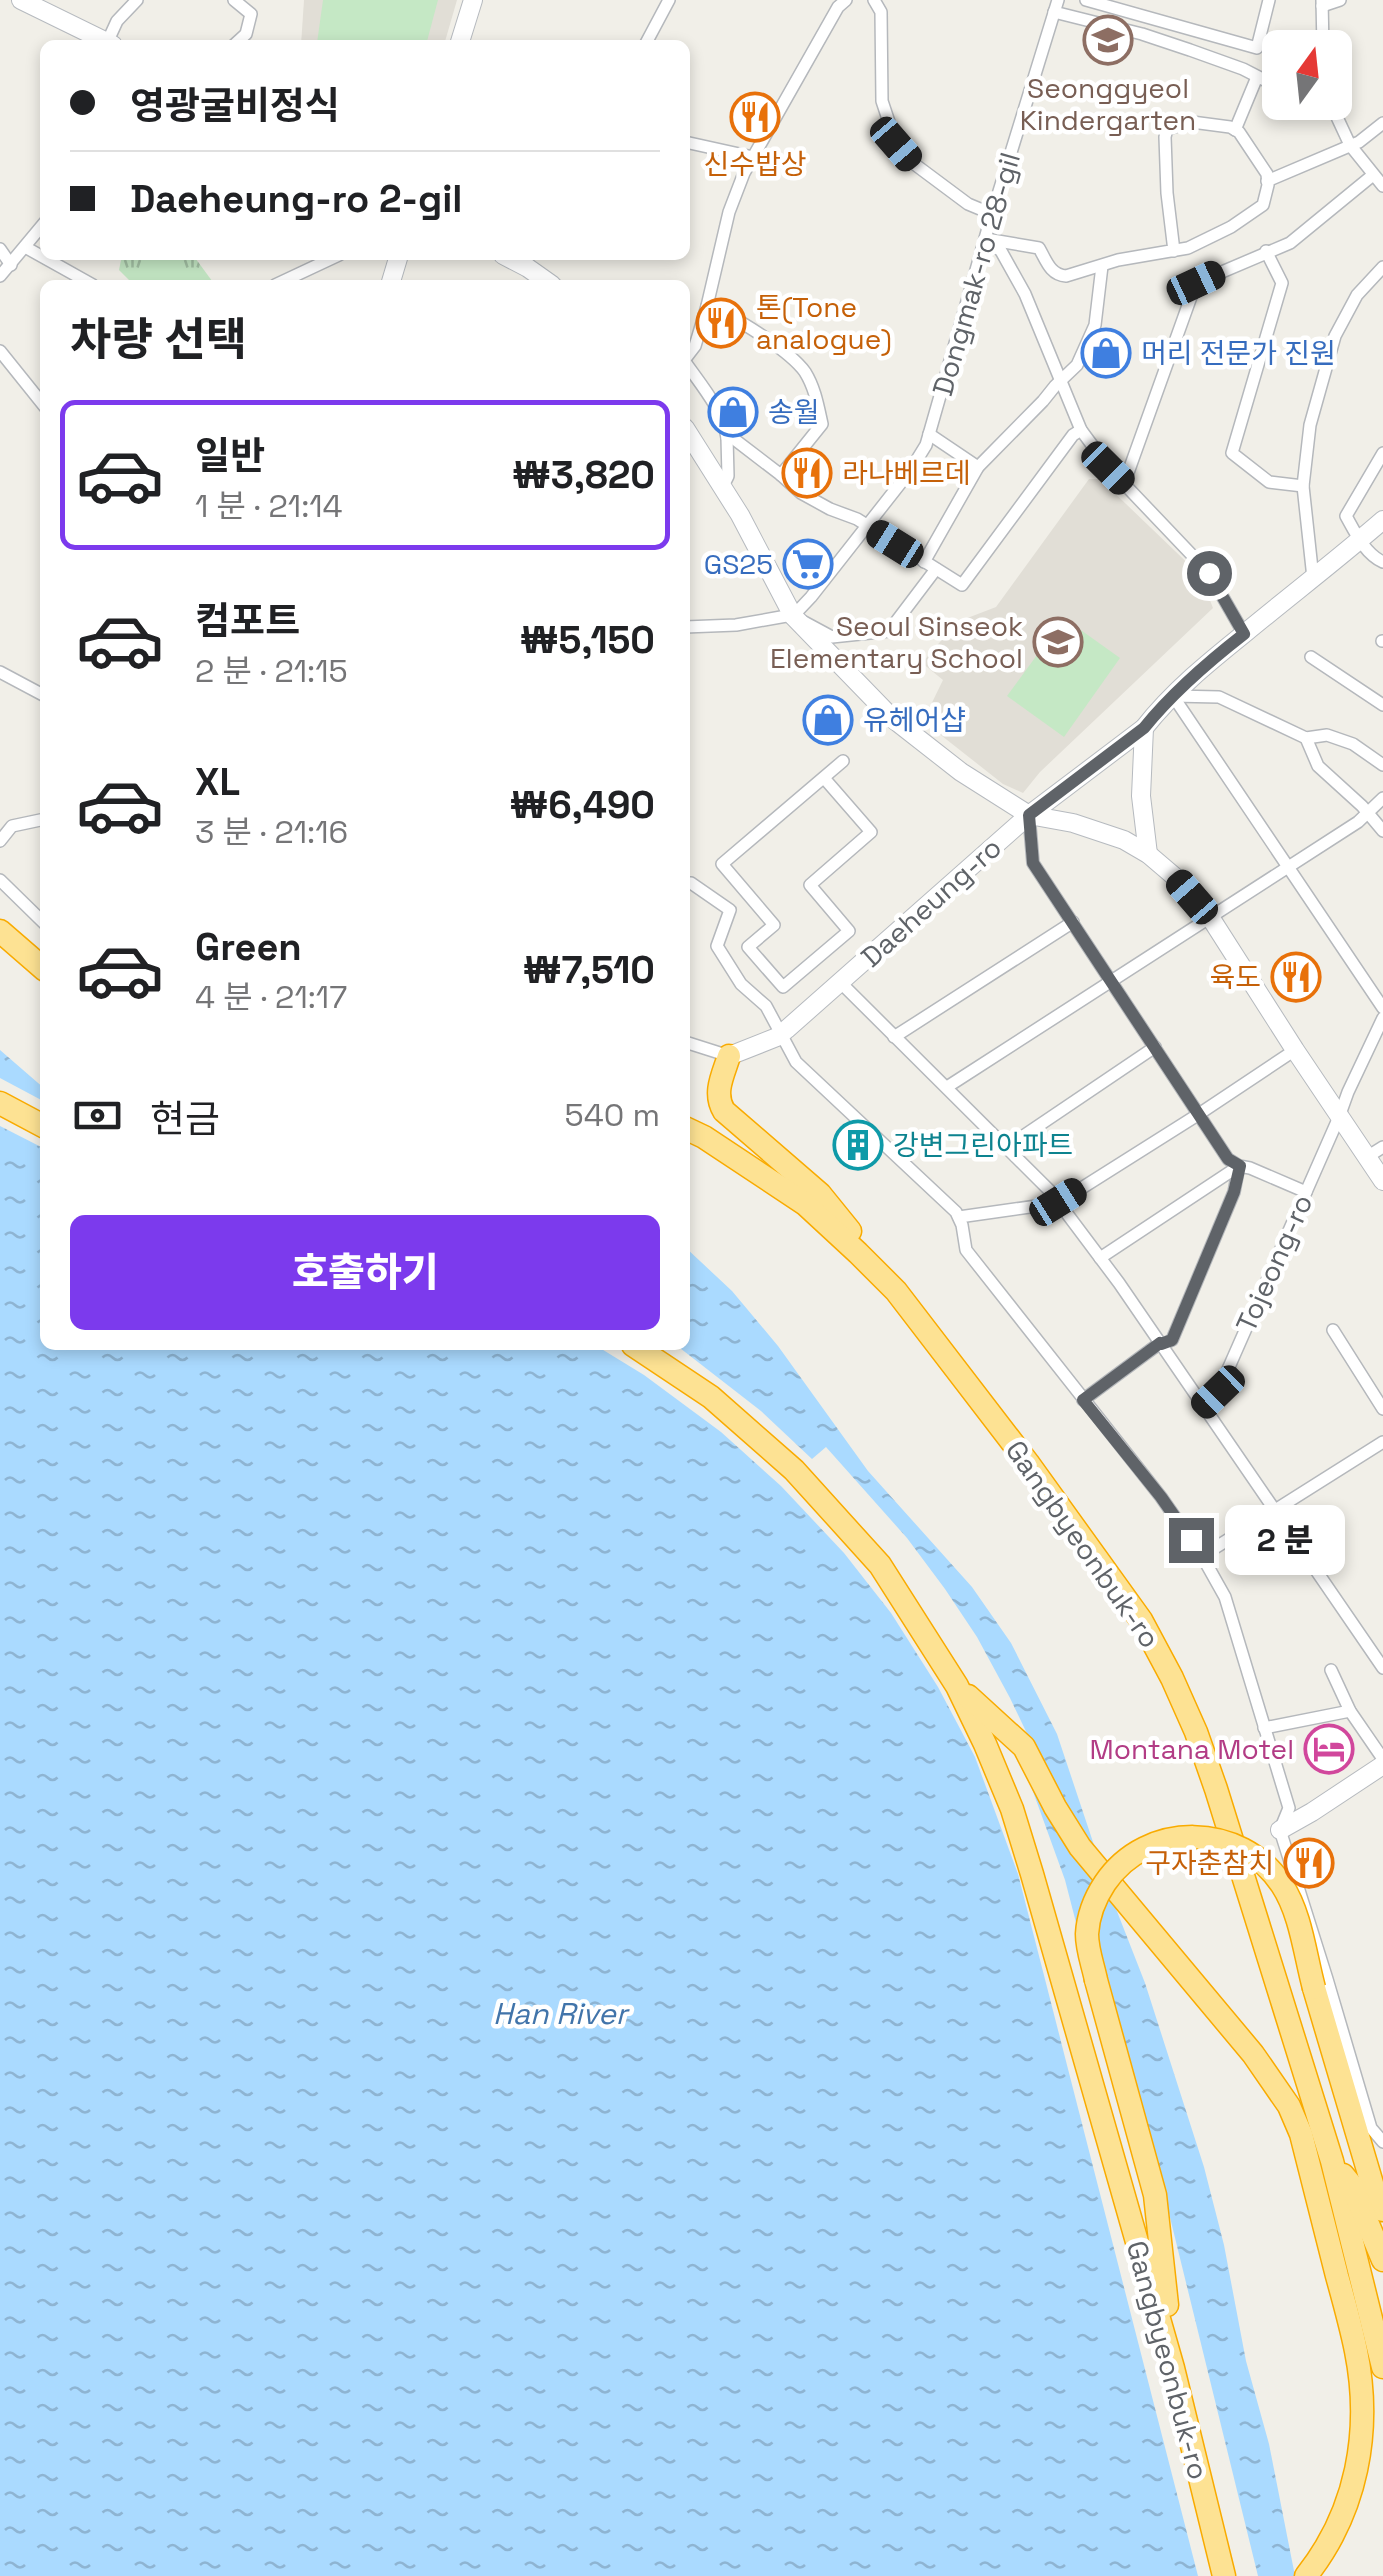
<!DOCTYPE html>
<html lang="ko">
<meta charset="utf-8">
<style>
body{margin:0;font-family:"Space Grotesk","Noto Sans KR",sans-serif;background:#f6f6f6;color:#202124;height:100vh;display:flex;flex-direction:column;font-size:38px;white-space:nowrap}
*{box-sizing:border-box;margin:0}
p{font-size:32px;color:#757577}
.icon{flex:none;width:55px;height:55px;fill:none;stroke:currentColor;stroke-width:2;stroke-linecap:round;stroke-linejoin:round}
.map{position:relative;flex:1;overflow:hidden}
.panel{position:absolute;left:40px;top:280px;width:650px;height:1070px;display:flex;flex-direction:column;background:#fff;border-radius:15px;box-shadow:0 5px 15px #0003}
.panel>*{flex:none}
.banner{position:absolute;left:40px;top:40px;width:650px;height:220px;border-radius:15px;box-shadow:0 5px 15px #0003;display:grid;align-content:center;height:220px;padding:0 30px;background:#fff}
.needle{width:65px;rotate:15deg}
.fabs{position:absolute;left:1262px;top:30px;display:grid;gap:20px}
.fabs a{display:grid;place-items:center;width:90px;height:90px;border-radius:15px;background:#fff;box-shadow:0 5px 15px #0003;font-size:50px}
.end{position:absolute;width:45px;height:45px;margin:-22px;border:12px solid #5f6368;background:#fff;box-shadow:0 0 0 5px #fff}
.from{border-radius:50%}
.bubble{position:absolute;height:70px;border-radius:15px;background:#fff;box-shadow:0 5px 15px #0003;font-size:32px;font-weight:800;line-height:70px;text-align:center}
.car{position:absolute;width:30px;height:60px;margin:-30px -15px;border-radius:12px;box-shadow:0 0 8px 2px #0007;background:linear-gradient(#222 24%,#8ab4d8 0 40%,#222 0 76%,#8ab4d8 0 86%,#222 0)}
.banner b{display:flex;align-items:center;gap:35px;height:95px;font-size:38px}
.banner b+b{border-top:2px solid #e0e0e0}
.banner i{width:25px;height:25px;background:#202124}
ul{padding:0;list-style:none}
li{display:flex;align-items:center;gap:30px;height:150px;margin:0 20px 15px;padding:0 10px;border:5px solid transparent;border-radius:15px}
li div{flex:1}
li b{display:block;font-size:38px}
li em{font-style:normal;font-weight:800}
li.active{border-color:#7c3aed}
li>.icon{width:90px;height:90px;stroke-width:1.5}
h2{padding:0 30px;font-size:45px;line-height:120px}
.pay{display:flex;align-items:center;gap:25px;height:110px;padding:0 30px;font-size:38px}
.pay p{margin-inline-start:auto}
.action{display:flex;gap:20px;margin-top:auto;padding:20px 30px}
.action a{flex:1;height:115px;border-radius:15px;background:#7c3aed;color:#fff;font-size:40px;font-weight:800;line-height:115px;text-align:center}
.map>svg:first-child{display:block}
.education{fill:#e1ded6}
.green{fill:#c5e8c5}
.park{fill:url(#park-tufts)}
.water{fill:url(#water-ripples)}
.pier{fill:#f1efe8}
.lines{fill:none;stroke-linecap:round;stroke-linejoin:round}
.street-casing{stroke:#b5b8bc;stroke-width:14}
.secondary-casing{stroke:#b6babf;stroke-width:20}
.highway-casing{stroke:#f9ab00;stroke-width:25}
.street{stroke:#fff;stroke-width:11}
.secondary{stroke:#fff;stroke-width:18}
.highway{stroke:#fde293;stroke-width:22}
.highway-bridge-casing{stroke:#f9ab00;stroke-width:25;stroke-linecap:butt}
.highway-bridge{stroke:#fde293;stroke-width:22}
.route{stroke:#5f6368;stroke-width:12}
.labels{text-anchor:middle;stroke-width:9;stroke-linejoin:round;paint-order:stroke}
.education-label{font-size:28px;fill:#785e54;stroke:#fff}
.food-label{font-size:28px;fill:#c56008;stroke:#fff;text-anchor:start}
.street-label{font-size:28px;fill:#5f6368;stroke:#fff}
.shop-label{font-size:28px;fill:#366cbe;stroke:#fff;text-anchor:start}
.culture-label{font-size:28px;fill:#0d838f;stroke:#fff;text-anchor:start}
.hotel-label{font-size:28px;fill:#b23c85;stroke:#fff;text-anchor:end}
.water-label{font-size:30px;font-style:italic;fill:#4174aa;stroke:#fff}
</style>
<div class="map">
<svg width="1383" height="2576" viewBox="0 0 1383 2576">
<defs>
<pattern id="park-tufts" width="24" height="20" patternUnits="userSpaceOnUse" patternTransform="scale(2.5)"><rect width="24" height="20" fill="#c5e8c5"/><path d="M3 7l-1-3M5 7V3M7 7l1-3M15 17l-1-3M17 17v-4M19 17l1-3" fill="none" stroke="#a3c0a4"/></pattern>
<pattern id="water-ripples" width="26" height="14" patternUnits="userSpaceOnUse" patternTransform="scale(2.5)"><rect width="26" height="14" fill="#aadaff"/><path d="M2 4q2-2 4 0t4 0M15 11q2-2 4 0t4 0" fill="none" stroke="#8eb4d2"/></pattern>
</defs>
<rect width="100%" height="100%" fill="#f1efe8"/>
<g class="education">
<path d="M304 0H457L444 45H301Z"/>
<path d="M1089 479H1100L1200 575 1213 608 1040 772 1023 793 1003 784 923 721 943 680 922 663 957 622 996 607Z"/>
</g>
<g class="green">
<path d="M323 0H438L426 45 317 43Z"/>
<path d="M1064 618 1120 658 1064 737 1007 696Z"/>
</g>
<path class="park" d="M122 255H193L215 285H134L119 270Z"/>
<path class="water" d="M0 1050 45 1089V1345H685V1247L732 1291 778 1346 868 1471 972 1587 1011 1643 1057 1734 1111 1896 1145 1983 1204 2167 1224 2245 1246 2361 1269 2444 1295 2576H0Z"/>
<g class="pier">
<path d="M0 1078 45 1102V1149L0 1126Z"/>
<path d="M595 1345H676L761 1411 812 1459 826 1447 907 1538 945 1589 977 1637 1010 1698 1032 1744 1018 1750 1065 1880 1147 2197 1164 2193 1258 2576H1198L1018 1874 975 1757 938 1687 891 1613 844 1553 781 1486 721 1432 644 1375Z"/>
</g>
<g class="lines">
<g class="street-casing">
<g id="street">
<path d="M234 0 251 14 246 34 234 45"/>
<path d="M874 0 881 12 882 101 896 143 913 163 968 204 992 214"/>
<path d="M1086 0 1257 48 1269 0"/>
<path d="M1322 0 1323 48"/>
<path d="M1322 6 1340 0"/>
<path d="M1054 12 1142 34 1190 50 1243 69 1280 88"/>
<path d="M106 45 117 21 137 0"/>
<path d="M645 45 669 0"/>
<path d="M1330 102 1350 145 1383 186"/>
<path d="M1235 130 1257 77"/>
<path d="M685 142 753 157"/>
<path d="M1267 181 1359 142 1383 123"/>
<path d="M986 239 1039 248C1046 260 1050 275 1066 276L1118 260 1188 248 1231 227 1263 205 1268 185 1267 174 1239 132 1230 127 1192 122 1167 129 1165 137 1167 193 1174 251"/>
<path d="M989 241 1001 251 1025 294 1081 430 1109 468 1209 573 1244 634"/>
<path d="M25 247 93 285"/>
<path d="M0 249 11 265"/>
<path d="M1266 251 1282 283 1232 453 1269 482 1303 486"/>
<path d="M0 276 45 222"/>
<path d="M275 285 339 255"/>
<path d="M707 306C732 314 790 351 805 372 815 388 818 406 822 424L781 475"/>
<path d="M0 351 45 407"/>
<path d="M685 359 695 346 707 306 729 212 744 173 838 7 846 0"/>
<path d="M685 362C701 385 723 410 727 438L734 439 781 475 801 493 830 509 857 519 962 585 1073 435 1081 430"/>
<path d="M929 434 978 467"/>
<path d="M1383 453 1346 516C1355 532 1365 554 1383 562"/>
<path d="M1124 484 1196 283 1290 243 1373 175"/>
<path d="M723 486 728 476 727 438"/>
<path d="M924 562 978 467 1043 401 1055 386 1077 365 1095 325 1102 266"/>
<path d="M936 569 889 631 832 637 793 616 811 597 910 471 926 445 992 214 1058 0"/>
<path d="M1313 578 1303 486 1310 425 1335 336 1357 295 1383 267"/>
<path d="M685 627 736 625 792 615"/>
<path d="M1382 641H1383"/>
<path d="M1311 657 1383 705"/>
<path d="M0 672 45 696"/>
<path d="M1173 696 1383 1008"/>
<path d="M1173 696 1219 697 1306 738 1327 735 1353 744 1383 765"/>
<path d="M1306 738 1318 766 1362 806 1383 831"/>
<path d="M824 778 871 832 810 885 849 931 783 987 748 947 774 925 722 864 843 761"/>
<path d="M1029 815 1033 863 1228 1159 1239 1166 1250 1168 1306 1192"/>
<path d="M0 841 12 826 45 819"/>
<path d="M0 880 45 924"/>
<path d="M691 883 730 910 717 946 741 984 766 1006 796 1062 956 1212 962 1225 966 1250 1161 1497 1202 1556 1225 1597 1289 1808 1280 1830 1327 1979 1371 2128 1383 2142"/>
<path d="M841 983 1050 1191 1119 1283 1383 1668"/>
<path d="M894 1037 1073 922"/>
<path d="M685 1042 729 1056"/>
<path d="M947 1087 1358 822 1383 798"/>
<path d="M1007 1147 1155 1047"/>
<path d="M1367 1157 1383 1147"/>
<path d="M959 1217 1058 1203 1199 1114 1295 1050"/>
<path d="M1100 1258 1239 1166"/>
<path d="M1333 1330 1383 1409"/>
<path d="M1161 1345 1172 1340 1234 1192 1239 1166"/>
<path d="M1083 1400 1160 1343"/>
<path d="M1203 1406 1218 1392 1339 1117 1348 1092 1383 1018"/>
<path d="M1202 1556 1383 1442"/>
<path d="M1331 1670 1350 1711 1383 1759"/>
<path d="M1264 1728 1350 1711"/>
</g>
</g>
<g class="secondary-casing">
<g id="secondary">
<path d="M21 0 113 45"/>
<path d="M459 45 473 0"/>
<path d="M503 255 528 268 552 285"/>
<path d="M390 285 399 255"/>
<path d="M685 428 740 515 793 616 892 718 961 772 1029 815 1073 823 1124 840 1148 854 1175 877 1210 917 1295 1050 1383 1181"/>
<path d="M1144 728 1141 796 1148 854"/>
<path d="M729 1056 777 1037 787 1029 1029 815 1144 728C1173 691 1209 662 1245 633 1291 595 1338 559 1383 520"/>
<path d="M1280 1830 1312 1812 1383 1765"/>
</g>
</g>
<g class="highway-casing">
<g id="highway">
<path d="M0 931 45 970"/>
<path d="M729 1056C723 1075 713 1093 724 1111L820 1194 850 1231"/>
<path d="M0 1103 45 1127"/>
<path d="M685 1128 704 1137 805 1204 858 1253 896 1291 1028 1463 1141 1620 1172 1678 1196 1732 1216 1789 1332 2161 1383 2367"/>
<path d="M633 1345 711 1397 794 1470 880 1565 957 1686 985 1744 1012 1809 1032 1874 1173 2368 1224 2576"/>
<path d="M968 1696 1024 1747 1055 1807 1080 1847 1253 2054 1289 2106 1301 2134C1313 2181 1325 2229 1337 2276 1344 2301 1351 2326 1356 2351 1372 2431 1357 2512 1306 2576"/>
<path d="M1096 1980 1155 2195 1167 2305"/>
<path d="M1314 1988 1376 2197 1383 2210"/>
<path d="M1343 2175 1352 2186 1383 2260"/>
</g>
</g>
<use href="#street" class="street"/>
<use href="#secondary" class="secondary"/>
<use href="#highway" class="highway"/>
<g class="highway-bridge-casing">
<path id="highway-bridge" d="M1096 1980C1093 1965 1087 1950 1087 1934 1088 1916 1095 1898 1105 1883 1147 1821 1241 1822 1282 1885 1301 1914 1305 1955 1314 1988"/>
</g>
<use href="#highway-bridge" class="highway-bridge"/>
</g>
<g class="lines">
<path class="route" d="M1191 1540 1161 1497 1083 1400 1160 1343 1161 1344 1172 1340 1234 1192 1240 1166 1228 1159 1033 863 1029 815 1144 728C1173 692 1208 662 1244 634L1209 573"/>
</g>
<defs>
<g id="school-ring" transform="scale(2.5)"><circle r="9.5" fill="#fff" stroke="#8d6e63" stroke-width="1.5"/><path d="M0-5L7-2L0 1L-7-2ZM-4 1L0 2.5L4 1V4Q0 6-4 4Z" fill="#8d6e63"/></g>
<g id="restaurant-ring" transform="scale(2.5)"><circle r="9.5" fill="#fff" stroke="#e8710a" stroke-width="1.5"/><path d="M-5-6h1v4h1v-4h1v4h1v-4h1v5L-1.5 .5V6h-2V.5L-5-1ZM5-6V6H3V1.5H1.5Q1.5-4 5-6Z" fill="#e8710a"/></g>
<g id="shop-ring" transform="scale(2.5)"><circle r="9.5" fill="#fff" stroke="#3f7fe0" stroke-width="1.5"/><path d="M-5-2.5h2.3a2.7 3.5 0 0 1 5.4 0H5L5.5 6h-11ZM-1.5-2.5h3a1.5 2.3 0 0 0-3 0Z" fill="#3f7fe0"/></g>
<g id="supermarket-ring" transform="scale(2.5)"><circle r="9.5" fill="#fff" stroke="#3f7fe0" stroke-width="1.5"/><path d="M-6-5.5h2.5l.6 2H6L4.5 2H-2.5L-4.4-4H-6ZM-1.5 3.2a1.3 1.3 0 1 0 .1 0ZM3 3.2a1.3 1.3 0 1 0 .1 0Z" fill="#3f7fe0"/></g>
<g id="building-ring" transform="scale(2.5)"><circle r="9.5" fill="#fff" stroke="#0f9aa8" stroke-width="1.5"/><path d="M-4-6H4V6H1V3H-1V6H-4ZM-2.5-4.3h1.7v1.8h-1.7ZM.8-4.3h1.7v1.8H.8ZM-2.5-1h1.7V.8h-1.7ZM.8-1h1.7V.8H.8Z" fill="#0f9aa8"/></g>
<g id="hotel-ring" transform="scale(2.5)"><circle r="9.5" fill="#fff" stroke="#d1479c" stroke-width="1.5"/><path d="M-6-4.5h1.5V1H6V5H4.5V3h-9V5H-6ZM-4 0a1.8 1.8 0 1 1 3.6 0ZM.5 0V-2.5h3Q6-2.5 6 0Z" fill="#d1479c"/></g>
</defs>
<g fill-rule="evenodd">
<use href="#school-ring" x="1108" y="40"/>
<use href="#restaurant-ring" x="755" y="117"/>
<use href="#restaurant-ring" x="721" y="323"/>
<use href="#shop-ring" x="1106" y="353"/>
<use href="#shop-ring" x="733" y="412"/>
<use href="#restaurant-ring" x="807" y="473"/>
<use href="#supermarket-ring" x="808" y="564"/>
<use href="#school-ring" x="1058" y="642"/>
<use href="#shop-ring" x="828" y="720"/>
<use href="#restaurant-ring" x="1296" y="977"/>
<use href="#building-ring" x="858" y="1145"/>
<use href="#hotel-ring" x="1329" y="1749"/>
<use href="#restaurant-ring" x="1309" y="1863"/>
</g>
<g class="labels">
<g class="education-label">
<text x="1108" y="98">Seonggyeol<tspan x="1108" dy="32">Kindergarten</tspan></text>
<text x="1023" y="636" text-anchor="end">Seoul Sinseok<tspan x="1023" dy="32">Elementary School</tspan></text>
</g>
<g class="food-label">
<text x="755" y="174" text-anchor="middle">신수밥상</text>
<text x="756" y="317">톤(Tone<tspan x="756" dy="32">analogue)</tspan></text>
<text x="842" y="483">라나베르데</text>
<text x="1261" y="987" text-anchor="end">육도</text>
<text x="1274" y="1873" text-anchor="end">구자춘참치</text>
</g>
<g class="street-label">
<text transform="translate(976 274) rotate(-74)" y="10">Dongmak-ro 28-gil</text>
<text transform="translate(931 902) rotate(-42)" y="10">Daeheung-ro</text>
<text transform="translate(1274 1263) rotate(-66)" y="10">Tojeong-ro</text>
<text transform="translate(1083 1544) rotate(55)" y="10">Gangbyeonbuk-ro</text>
<text transform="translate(1168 2360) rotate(75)" y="10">Gangbyeonbuk-ro</text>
</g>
<g class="shop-label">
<text x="1141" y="363">머리 전문가 진원</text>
<text x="768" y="422">송월</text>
<text x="773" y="574" text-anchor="end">GS25</text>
<text x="863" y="730">유헤어샵</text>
</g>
<g class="culture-label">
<text x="893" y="1155">강변그린아파트</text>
</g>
<g class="hotel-label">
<text x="1294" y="1759">Montana Motel</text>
</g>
<g class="water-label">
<text x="560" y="2024">Han River</text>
</g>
</g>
</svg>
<div class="fabs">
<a><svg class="needle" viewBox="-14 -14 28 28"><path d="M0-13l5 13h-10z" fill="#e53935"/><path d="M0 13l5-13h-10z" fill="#757577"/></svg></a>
</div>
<i class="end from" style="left:1209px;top:573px"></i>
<i class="end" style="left:1191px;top:1540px"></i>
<div class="bubble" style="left:1225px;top:1505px;width:120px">2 분</div>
<i class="car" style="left:896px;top:144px;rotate:139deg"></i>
<i class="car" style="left:1196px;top:283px;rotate:65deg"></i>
<i class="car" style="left:1108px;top:468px;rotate:135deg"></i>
<i class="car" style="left:895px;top:544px;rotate:302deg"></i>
<i class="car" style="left:1192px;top:897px;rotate:319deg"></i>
<i class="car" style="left:1058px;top:1202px;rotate:58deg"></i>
<i class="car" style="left:1218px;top:1392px;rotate:226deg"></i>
<div class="banner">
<b><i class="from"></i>영광굴비정식</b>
<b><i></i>Daeheung-ro 2-gil</b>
</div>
<section class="panel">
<h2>차량 선택</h2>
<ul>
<li class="active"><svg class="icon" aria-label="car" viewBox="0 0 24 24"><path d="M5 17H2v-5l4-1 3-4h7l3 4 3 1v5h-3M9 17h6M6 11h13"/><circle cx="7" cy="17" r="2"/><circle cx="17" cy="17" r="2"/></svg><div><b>일반</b><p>1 분 · 21:14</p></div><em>₩3,820</em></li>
<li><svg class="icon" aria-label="car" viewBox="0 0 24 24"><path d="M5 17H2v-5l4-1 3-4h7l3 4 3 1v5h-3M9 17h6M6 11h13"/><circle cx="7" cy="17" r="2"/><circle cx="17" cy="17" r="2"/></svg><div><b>컴포트</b><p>2 분 · 21:15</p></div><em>₩5,150</em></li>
<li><svg class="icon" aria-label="car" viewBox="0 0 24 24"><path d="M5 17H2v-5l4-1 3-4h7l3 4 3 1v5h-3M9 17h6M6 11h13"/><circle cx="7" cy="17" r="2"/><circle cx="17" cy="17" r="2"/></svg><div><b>XL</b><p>3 분 · 21:16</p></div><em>₩6,490</em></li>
<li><svg class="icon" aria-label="car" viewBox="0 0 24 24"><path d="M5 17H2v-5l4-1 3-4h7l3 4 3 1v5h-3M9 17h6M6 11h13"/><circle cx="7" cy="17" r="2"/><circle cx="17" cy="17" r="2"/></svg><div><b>Green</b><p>4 분 · 21:17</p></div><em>₩7,510</em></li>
</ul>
<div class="pay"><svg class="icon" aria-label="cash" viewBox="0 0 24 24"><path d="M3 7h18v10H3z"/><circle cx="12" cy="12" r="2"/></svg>현금<p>540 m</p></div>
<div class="action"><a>호출하기</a></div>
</section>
</div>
